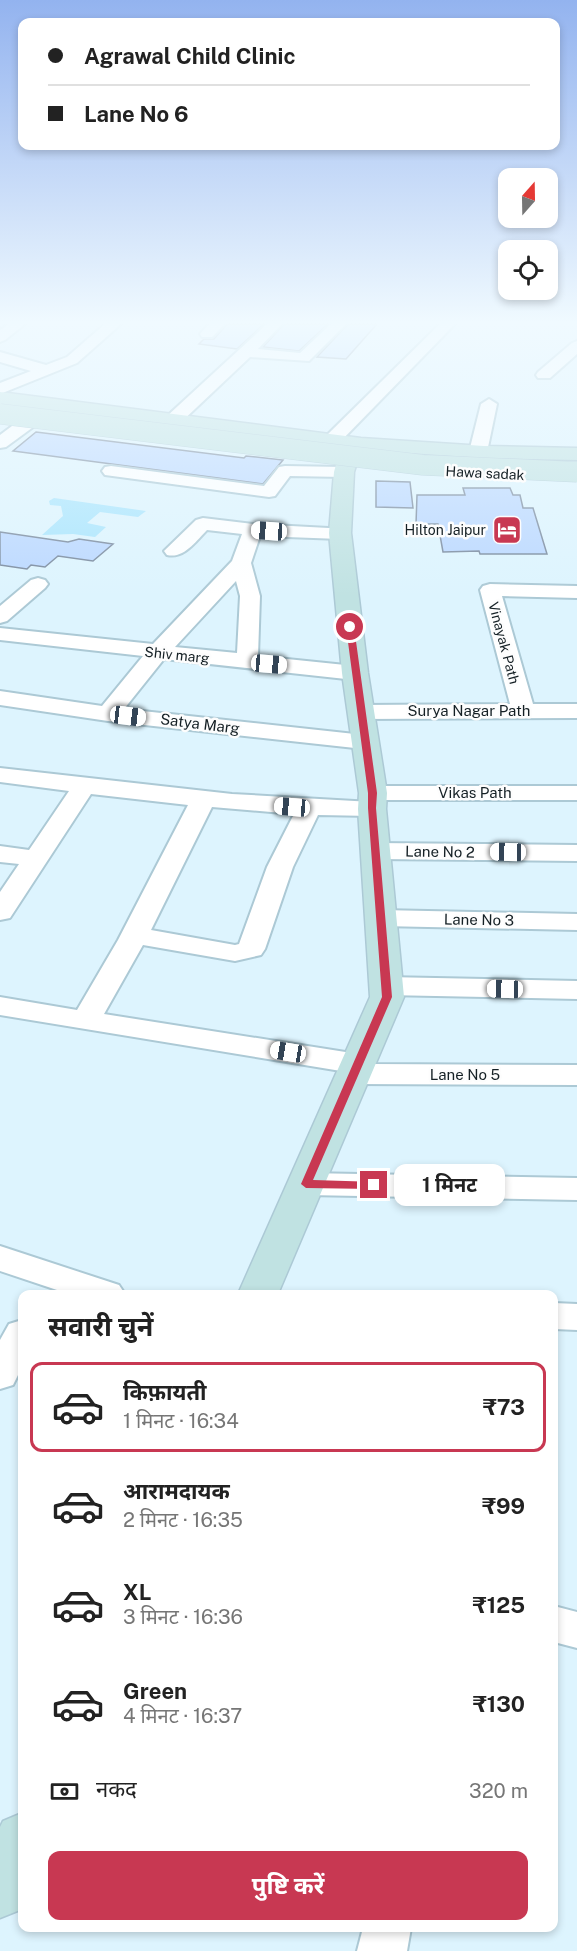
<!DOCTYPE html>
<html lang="hi">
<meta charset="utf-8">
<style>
body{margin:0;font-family:"Public Sans","Noto Sans Devanagari",sans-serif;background:#f2f2f2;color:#222;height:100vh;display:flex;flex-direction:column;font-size:22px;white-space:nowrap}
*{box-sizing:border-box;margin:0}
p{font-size:20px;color:#767676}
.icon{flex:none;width:33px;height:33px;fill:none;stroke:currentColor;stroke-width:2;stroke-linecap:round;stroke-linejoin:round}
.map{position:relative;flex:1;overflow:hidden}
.drawer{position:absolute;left:18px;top:1290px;width:540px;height:642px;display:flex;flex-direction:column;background:#fff;border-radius:12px;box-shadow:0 3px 9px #0003}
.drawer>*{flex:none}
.hud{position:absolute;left:18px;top:18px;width:542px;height:132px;border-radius:12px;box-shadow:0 3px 9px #0003;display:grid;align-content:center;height:132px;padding:0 30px;background:#fff}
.needle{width:39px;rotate:20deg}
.buttons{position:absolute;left:498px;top:168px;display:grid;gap:12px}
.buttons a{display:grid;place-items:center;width:60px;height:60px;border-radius:12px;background:#fff;box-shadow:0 3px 9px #0003;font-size:30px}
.end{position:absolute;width:27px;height:27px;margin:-14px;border:8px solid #c83852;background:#fff;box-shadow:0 0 0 3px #fff}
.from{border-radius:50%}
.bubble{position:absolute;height:42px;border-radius:12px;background:#fff;box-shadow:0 3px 9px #0003;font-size:20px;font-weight:700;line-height:42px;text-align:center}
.car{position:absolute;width:18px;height:36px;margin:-18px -9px;border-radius:8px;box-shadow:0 0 4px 2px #0007;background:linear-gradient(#fff 24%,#345 0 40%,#fff 0 76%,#345 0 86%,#fff 0)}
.hud b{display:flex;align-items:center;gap:21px;height:57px;font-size:22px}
.hud b+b{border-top:2px solid #e0e0e0}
.hud i{width:15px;height:15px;background:#222}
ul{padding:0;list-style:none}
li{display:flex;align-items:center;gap:18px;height:90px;margin:0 12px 9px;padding:0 18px;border:3px solid transparent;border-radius:12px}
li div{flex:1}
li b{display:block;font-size:22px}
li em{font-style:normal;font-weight:700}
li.current{border-color:#c83852}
li>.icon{width:54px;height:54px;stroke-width:1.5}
h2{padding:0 30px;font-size:27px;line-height:72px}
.pay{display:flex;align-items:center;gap:15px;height:66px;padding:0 30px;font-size:22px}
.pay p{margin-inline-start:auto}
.cta{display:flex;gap:12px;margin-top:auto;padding:12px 30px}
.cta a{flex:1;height:69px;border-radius:12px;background:#c83852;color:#fff;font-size:24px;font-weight:700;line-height:69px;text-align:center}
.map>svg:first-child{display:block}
.green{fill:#aae5fd}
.building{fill:#bbd8ff;stroke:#7b8b9f;stroke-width:1.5}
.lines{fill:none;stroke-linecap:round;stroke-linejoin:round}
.street-casing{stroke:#acc9d5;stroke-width:4}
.secondary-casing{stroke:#acc9d5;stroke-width:3}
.street{fill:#fff;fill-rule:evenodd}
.secondary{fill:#c0e2e2;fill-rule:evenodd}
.secondary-bridge-casing{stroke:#acc9d5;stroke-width:21;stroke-linecap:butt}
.secondary-bridge{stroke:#c0e2e2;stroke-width:20}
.route{fill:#c83852}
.labels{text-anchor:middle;stroke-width:5;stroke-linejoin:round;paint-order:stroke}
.far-street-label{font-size:14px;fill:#152025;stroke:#fdfdfd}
.far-poi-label{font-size:14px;fill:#152025;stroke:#fdfdfd;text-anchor:end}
.street-label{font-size:15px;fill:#152025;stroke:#fdfdfd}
</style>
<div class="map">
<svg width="577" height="1951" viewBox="0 0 577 1951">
<rect width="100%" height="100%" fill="#ddf4fe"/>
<path class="green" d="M54 498 146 511 138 517 100 512 87 523 106 527 95 537 73 534 42 535 63 516 61 506 50 505 49 501Z"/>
<g class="building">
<path d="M227 324H264L237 349 199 344 204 339H214Z"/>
<path d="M284 324H328L299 351 263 347Z"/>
<path d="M348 324H377L346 359 317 357Z"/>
<path d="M36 432 244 458 246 456 283 460 263 484 13 451Z"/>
<path d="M376 481 410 482 413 508 376 507Z"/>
<path d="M463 488H510L513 495H520L523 508H533L547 554H480L479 551 443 552 438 524H416L417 495H465Z"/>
<path d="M0 532 68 542 79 539 113 544 93 561 58 556 45 567 31 565 27 569 0 565Z"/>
</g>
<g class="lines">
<g class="street-casing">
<g id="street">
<path d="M9 324H25L5 340 0 342V330Z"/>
<path d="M105 324H121L77 363 0 394V383L31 371 0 362V352L46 365 67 357Z"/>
<path d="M209 324H225L212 337H202L200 334Z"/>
<path d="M267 324H282L258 349 300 353 331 324H346L309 361 250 357 178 425H166L164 421 166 417Z"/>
<path d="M440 324H455L338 444H326L323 440 326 436Z"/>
<path d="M577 341V354L550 378H538L536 375 538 372 572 343Z"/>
<path d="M489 399 497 404 487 452 484 456H472L469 452 481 404Z"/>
<path d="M30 416 36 417 38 421 36 425 6 447 0 448V435L24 417Z"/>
<path d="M111 466 264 486 279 467 285 466 344 467 350 468 353 472 350 476 344 477 290 476 275 496 269 497 105 475 102 471 105 467Z"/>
<path d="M203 518 253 524 347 529 350 533 347 537 340 539 260 536 251 563 260 596 258 656 355 666 363 668 366 673 363 678 355 680 164 659 124 709 364 735 372 737 376 742 372 747 364 749 108 721 0 705V691L102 706 143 656 0 640V628L153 644 232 561 242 534 207 530C196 541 184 559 167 555L164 551 196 520ZM236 581 240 596 237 653 175 647Z"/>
<path d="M38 578 45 580 48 584 45 588 7 621 0 623V606L31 580Z"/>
<path d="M490 584 577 586V598L502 596 533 704H577V718L361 719 353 717 350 712 353 707 361 705 510 704 480 590 483 586Z"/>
<path d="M0 768 232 794 372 802 381 804 384 809 381 814 372 816 318 815 293 867 265 949 261 955 235 961 143 945 104 1014 358 1054 369 1057 373 1064 577 1065V1085L354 1084 343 1081 339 1074 341 1071 0 1015V997L77 1010 118 940 188 805 91 794 10 918 0 920V892L19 864 0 862V846L29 850 69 791 0 782ZM212 807 294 814 267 867 239 944 235 945 151 930Z"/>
<path d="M373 786H577V800H373L364 798 361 793 364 788Z"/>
<path d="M375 843 577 845V861L375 859 366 856 362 851 366 846Z"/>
<path d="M381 910 577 914V930L381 926 371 924 367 918 371 912Z"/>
<path d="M386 977 577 981V999L386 995 376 992 372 986 376 980Z"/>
<path d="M306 1173 577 1178V1200L306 1195 294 1192 290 1184 294 1176Z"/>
<path d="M0 1246 119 1285 125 1294H69L0 1271Z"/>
<path d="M554 1303 577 1304V1330L554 1329Z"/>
<path d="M22 1320V1367L13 1385 0 1389V1340L9 1324Z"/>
<path d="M554 1606 577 1612V1648L554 1642Z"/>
<path d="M363 1928H411L407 1951H357Z"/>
</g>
</g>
<g class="secondary-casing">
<g id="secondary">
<path d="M0 392 361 438 484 446 577 448V460L484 458 366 450 357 462 354 472 351 533 368 673 387 793 386 809 404 997 278 1294H238L370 997 358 809 359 793 342 673 329 533 334 472 337 461 347 448 0 404Z"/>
<path d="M22 1813V1903L20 1910 0 1918V1827L3 1821Z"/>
</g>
</g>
<use href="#street" class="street"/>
<use href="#secondary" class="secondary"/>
<g class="secondary-bridge-casing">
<path id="secondary-bridge" d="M0 414 423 465 577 472"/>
</g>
<use href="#secondary-bridge" class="secondary-bridge"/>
</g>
<linearGradient id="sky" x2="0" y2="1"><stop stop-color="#93b3ef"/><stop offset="0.54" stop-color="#f0faff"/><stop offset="1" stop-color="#f0faff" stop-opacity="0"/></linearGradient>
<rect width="577" height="597" fill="url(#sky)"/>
<path class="route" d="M350 625 354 627 377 793 376 808 392 997 313 1180 378 1182V1188L374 1189 306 1188 301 1184 382 997 368 808V793L346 627Z"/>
<defs>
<g id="hotel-square" transform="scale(1.5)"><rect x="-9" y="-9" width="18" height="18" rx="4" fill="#c83852" stroke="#fdfdfd"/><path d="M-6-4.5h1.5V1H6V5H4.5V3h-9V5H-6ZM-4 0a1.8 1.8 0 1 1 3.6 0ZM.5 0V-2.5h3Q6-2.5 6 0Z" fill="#fff"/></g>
</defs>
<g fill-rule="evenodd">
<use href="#hotel-square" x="507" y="530"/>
</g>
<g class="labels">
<g class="far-street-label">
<text transform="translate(485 473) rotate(3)" y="5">Hawa sadak</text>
<text transform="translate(504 643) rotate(75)" y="5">Vinayak Path</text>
<text transform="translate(177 655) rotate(6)" y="5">Shiv marg</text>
</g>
<g class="far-poi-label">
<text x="486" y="535">Hilton Jaipur</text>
</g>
<g class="street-label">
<text x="469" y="716">Surya Nagar Path</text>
<text transform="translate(200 724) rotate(7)" y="5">Satya Marg</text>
<text x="475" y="798">Vikas Path</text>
<text transform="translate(440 852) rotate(1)" y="5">Lane No 2</text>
<text transform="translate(479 920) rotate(1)" y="5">Lane No 3</text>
<text x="465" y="1080">Lane No 5</text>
</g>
</g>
</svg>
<div class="buttons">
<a><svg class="needle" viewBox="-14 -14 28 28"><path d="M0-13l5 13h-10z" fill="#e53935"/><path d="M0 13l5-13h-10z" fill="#767676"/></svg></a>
<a><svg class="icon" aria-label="locate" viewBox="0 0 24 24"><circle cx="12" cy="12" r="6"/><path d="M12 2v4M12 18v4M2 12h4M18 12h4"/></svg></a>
</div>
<i class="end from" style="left:350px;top:627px"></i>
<i class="end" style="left:374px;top:1185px"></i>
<div class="bubble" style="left:394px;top:1164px;width:111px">1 मिनट</div>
<i class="car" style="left:269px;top:531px;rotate:274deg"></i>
<i class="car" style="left:269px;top:664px;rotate:95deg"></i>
<i class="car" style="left:128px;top:716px;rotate:97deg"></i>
<i class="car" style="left:292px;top:807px;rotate:275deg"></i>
<i class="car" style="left:508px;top:852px;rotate:271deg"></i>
<i class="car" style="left:505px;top:989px;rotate:271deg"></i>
<i class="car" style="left:288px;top:1052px;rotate:279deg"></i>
<div class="hud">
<b><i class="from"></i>Agrawal Child Clinic</b>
<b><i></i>Lane No 6</b>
</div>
<section class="drawer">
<h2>सवारी चुनें</h2>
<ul>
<li class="current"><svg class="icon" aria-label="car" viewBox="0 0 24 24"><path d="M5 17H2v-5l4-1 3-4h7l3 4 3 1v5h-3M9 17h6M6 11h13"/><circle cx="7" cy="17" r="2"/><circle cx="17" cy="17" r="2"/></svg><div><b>किफ़ायती</b><p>1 मिनट · 16:34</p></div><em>₹73</em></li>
<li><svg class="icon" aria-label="car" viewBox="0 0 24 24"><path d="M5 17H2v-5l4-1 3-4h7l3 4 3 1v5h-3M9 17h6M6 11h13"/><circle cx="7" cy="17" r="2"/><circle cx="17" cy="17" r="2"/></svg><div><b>आरामदायक</b><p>2 मिनट · 16:35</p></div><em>₹99</em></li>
<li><svg class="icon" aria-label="car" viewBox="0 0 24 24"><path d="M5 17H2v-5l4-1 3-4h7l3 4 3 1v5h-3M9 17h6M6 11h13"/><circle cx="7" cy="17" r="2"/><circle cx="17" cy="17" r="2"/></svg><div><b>XL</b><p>3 मिनट · 16:36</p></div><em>₹125</em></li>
<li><svg class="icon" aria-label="car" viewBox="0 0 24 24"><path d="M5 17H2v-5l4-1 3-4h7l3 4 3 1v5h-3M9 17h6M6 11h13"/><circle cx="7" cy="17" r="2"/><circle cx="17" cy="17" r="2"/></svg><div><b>Green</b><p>4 मिनट · 16:37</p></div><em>₹130</em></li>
</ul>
<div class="pay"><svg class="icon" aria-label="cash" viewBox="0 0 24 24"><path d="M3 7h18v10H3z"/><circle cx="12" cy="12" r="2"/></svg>नकद<p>320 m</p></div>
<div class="cta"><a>पुष्टि करें</a></div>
</section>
</div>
